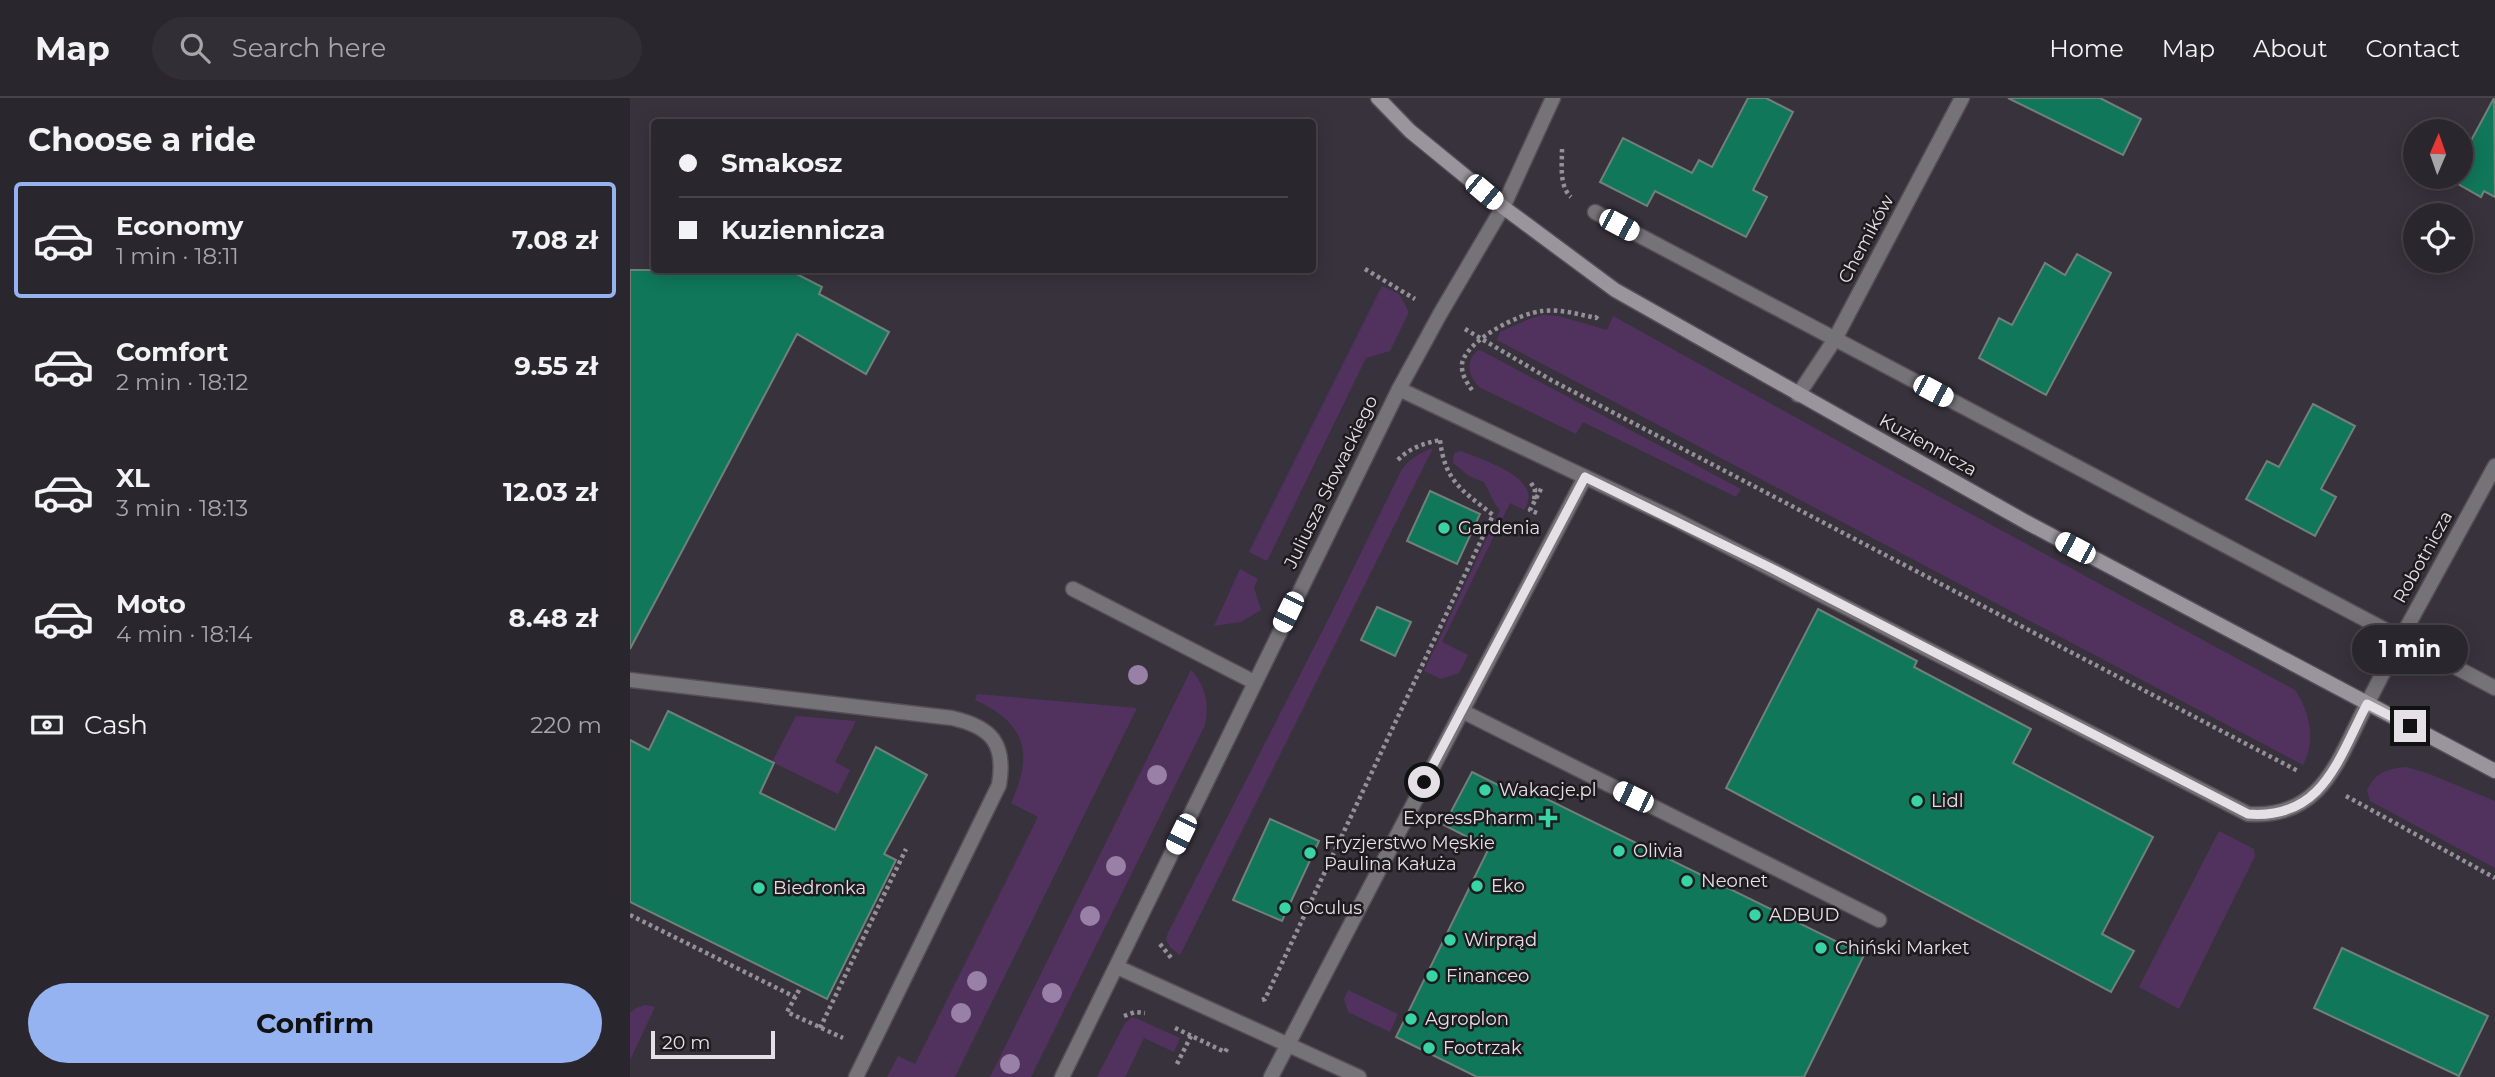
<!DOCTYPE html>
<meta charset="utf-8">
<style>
body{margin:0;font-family:Montserrat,sans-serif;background:#322e35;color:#f1f3f6;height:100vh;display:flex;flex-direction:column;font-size:26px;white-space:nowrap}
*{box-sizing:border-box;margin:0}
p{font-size:23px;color:#a5a5aa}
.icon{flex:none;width:38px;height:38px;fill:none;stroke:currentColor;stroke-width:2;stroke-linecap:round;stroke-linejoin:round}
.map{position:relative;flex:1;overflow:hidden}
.details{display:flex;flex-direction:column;background:#2a262d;width:630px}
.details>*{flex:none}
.banner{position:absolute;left:21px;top:21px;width:665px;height:154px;border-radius:7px;box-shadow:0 4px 18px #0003,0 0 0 2px #464349;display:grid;align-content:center;height:154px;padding:0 28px;background:#2a262d}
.needle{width:46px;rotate:2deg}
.tools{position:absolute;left:1773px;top:21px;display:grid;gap:14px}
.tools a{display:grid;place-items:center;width:70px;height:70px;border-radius:50%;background:#2a262d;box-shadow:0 4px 18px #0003,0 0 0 2px #464349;font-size:35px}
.scale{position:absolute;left:21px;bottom:18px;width:124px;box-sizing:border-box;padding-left:7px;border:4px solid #e4e0e6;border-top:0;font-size:19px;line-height:24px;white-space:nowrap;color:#e4e0e6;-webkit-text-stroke:5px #1e1b1f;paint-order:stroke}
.end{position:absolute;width:32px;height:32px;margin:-16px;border:9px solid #e4e0e6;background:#111;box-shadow:0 0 0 4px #111}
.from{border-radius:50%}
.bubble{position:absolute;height:49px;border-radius:24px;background:#2a262d;box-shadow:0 4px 18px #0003,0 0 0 2px #464349;font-size:23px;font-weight:700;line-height:49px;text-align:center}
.car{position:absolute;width:21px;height:42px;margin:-21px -10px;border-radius:9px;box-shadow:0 0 5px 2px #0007;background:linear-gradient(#fff 24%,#345 0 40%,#fff 0 76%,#345 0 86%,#fff 0)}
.banner b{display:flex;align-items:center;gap:24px;height:66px;font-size:26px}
.banner b+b{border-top:2px solid #464349}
.banner i{width:18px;height:18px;background:#f1f3f6}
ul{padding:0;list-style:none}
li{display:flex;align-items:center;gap:21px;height:116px;margin:0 14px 10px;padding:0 14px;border:4px solid transparent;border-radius:7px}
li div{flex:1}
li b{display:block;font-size:26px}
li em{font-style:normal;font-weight:700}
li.current{border-color:#95b2f1}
li>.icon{width:63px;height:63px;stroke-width:1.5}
h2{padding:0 28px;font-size:32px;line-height:84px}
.pay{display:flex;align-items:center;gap:18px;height:77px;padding:0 28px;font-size:26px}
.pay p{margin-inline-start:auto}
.primary-button{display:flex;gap:14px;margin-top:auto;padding:14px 28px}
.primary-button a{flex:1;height:80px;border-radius:42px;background:#95b2f1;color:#111;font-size:28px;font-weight:700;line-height:80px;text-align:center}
header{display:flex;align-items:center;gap:42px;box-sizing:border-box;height:98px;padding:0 35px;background:#2a262d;border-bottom:2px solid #464349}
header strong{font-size:33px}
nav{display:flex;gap:38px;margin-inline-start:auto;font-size:24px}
.search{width:490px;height:63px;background:#322e35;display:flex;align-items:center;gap:18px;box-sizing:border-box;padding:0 24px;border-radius:38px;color:#a5a5aa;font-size:26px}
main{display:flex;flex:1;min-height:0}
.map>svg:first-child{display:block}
.green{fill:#51325f}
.building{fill:#10775a;stroke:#72807a;stroke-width:2}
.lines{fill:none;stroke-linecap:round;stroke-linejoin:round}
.service-casing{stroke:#544e57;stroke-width:17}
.minor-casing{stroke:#544e57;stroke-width:17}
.tertiary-casing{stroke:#544e57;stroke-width:17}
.secondary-casing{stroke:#544e57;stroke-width:17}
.path{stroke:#959098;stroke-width:4.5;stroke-dasharray:3.5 3.5;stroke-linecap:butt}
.service{stroke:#767378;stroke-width:14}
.minor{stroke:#767378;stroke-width:14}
.tertiary{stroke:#767378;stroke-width:14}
.secondary{stroke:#9a959d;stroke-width:14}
.tree{fill:#9980a6}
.route{stroke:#e4e0e6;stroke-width:9}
.poi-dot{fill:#38d4a6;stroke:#1e1b1f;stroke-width:2.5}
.labels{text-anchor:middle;stroke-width:5;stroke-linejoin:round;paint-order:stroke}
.street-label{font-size:18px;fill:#e4e0e6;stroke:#1e1b1f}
.poi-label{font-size:18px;fill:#e4e0e6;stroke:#1e1b1f;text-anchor:start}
</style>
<header>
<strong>Map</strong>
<div class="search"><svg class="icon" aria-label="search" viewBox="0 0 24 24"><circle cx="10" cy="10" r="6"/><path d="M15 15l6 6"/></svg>Search here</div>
<nav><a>Home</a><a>Map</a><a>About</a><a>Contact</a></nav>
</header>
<main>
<section class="details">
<h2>Choose a ride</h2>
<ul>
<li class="current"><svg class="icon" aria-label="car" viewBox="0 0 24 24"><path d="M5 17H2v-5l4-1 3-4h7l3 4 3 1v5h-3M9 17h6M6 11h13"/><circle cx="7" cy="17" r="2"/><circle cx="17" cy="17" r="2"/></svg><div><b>Economy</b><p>1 min · 18:11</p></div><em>7.08 zł</em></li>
<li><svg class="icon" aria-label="car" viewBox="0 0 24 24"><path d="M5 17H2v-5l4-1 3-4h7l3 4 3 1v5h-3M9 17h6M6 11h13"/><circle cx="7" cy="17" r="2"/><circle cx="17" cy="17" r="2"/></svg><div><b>Comfort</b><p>2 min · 18:12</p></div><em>9.55 zł</em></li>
<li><svg class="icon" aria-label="car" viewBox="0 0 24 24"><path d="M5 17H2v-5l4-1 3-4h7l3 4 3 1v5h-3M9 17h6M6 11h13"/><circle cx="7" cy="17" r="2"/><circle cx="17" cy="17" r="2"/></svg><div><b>XL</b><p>3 min · 18:13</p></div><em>12.03 zł</em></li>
<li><svg class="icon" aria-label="car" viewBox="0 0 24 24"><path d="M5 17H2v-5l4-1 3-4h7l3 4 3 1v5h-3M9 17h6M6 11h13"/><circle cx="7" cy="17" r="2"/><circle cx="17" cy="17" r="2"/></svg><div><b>Moto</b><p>4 min · 18:14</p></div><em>8.48 zł</em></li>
</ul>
<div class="pay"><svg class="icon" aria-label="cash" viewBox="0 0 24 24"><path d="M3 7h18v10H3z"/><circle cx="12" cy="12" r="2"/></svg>Cash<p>220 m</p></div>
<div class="primary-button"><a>Confirm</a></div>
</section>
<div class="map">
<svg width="1865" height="979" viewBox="0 0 1865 979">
<rect width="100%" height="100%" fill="#38323c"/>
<g class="green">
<path d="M752 188 769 196 779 214 760 253 736 260 637 463 619 454Z"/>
<path d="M912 217 929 218 977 232 983 218 1264 374 1665 592C1680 614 1686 643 1673 667L867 242 870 234 897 222Z"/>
<path d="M848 252 852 253 1111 391 1106 399 953 324 946 336 849 289C838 277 835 263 848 252Z"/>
<path d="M803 350 550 857 540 849 536 841 538 835 701 516 772 371C781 360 790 355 803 350Z"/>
<path d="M831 353C852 362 916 380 894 412L880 405 812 544 838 557 829 575 811 581 794 573 870 412 865 406 854 384 839 378 823 365 824 355Z"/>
<path d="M610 471 628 481 624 490 631 512 611 524 584 528Z"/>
<path d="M561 572C576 588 579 606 575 627L401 979H360Z"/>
<path d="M347 596 507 610 325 979H257L268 958 285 966 408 719 381 705C404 655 396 625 345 602Z"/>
<path d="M166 618 226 623 205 664 220 672 208 696 142 664Z"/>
<path d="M1776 669 1797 675 1865 703V770L1740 703 1737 692C1746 674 1757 671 1776 669Z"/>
<path d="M1589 733 1624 751 1625 758 1549 911 1509 889Z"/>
<path d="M718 892 768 916 760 934 718 914 714 901Z"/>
<path d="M15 907 25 909 0 962V915L6 910Z"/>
<path d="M503 919 550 940 544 954 514 940 495 979H467L495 925Z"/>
</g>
<g class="building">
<path d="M1118 0H1136L1163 14 1123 92 1137 99 1116 139 1025 93 1017 108 970 84 993 40 1062 75 1069 62 1082 69Z"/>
<path d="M1378 0H1470L1511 21 1493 57Z"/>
<path d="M1864 0 1865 99 1854 93 1851 99 1821 82 1822 79H1830V63Z"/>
<path d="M1447 156 1481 175 1416 297 1349 260 1369 220 1382 227 1415 165 1435 177Z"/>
<path d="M0 172H159L192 189 189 196 259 234 236 276 167 236 0 551Z"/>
<path d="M1683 306 1725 328 1691 391 1706 399 1685 438 1616 401 1637 363 1649 369Z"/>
<path d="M800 393 850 416 827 466 777 443Z"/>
<path d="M747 509 781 524 765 558 731 542Z"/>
<path d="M1188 511 1287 563 1284 569 1401 631 1383 665 1523 739 1472 836 1504 853 1481 894 1096 690Z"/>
<path d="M38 613 144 665 130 695 205 732 246 649 297 677 254 756 266 762 197 901 0 804V642L19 652Z"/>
<path d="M842 674 886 696 890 688 1234 857 1174 979H847L766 939 859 750 814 727Z"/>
<path d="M640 721 689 743 652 823 603 802Z"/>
<path d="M1712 850 1858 918 1829 978 1684 910Z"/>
</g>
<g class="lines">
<g class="service-casing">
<g id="service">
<path d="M965 114 1865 590"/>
<path d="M769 291 1044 421 1618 716C1693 721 1708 661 1737 606"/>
<path d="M443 491 624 584"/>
<path d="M0 582 322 620C362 629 376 646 369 687L226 979"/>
<path d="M832 613 955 379"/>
<path d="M487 869 729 979"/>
<path d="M641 979 832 613 1249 822"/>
</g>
</g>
<g class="minor-casing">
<g id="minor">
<path d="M1168 297 1205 241 1332 0"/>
<path d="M1737 606 1771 540 1865 368"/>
</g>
</g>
<g class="tertiary-casing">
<path id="tertiary" d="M432 979 769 291 810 216 873 109 923 0"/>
</g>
<g class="secondary-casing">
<path id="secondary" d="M748 0 780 33 873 109 985 192 1396 424 1865 673"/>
</g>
<g class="path">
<path d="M932 51C932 67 929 88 941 99"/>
<path d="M735 171 785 201"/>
<path d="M835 231 921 282 1668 673"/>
<path d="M842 292C837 285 831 276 832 266 836 242 890 215 912 213 930 211 948 216 966 220L969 216"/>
<path d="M768 362C779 350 795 345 810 342"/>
<path d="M901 385 905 391 904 405"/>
<path d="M907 415 900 412 912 389"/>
<path d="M1716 698 1865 780"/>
<path d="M0 817 165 899"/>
<path d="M530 846 542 861"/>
<path d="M169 892 157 914 213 940"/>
<path d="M632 902 635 901 863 417C832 392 815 384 810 342"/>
<path d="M494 918 505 914 515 915"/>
<path d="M190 930 276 751"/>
<path d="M545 930 595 954 598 949"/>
<path d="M547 966 561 938"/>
</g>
<use href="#service" class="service"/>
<use href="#minor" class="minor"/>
<use href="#tertiary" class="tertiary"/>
<use href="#secondary" class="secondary"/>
</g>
<g class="tree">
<circle cx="508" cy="577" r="10"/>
<circle cx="527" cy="677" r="10"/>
<circle cx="486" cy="768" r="10"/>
<circle cx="460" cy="818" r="10"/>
<circle cx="347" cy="883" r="10"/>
<circle cx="422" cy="895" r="10"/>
<circle cx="331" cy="915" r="10"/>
<circle cx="380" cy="966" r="10"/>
</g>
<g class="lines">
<path class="route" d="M794 684 955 379 1141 470 1618 716C1693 722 1708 661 1737 606L1780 628"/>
</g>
<g class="poi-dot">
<circle cx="814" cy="430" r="7"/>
<circle cx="855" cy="692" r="7"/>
<circle cx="1287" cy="703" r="7"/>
<path d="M914.5 709.5h7v7h7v7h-7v7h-7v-7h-7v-7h7z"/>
<circle cx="989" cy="753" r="7"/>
<circle cx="680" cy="755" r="7"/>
<circle cx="1057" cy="783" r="7"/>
<circle cx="847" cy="788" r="7"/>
<circle cx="129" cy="790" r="7"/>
<circle cx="655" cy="810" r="7"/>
<circle cx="1125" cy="817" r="7"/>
<circle cx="820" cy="842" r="7"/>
<circle cx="1191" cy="850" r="7"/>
<circle cx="802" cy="878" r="7"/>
<circle cx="781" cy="921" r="7"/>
<circle cx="799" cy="950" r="7"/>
</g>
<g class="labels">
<g class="street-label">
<text transform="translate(1236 141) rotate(-62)" y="6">Chemików</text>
<text transform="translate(1298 347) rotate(29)" y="6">Kuziennicza</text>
<text transform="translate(701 384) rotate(-64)" y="6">Juliusza Słowackiego</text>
<text transform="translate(1793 459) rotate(-61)" y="6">Robotnicza</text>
</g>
<g class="poi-label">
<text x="828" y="436">Gardenia</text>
<text x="869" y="698">Wakacje.pl</text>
<text x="1301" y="709">Lidl</text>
<text x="904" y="726" text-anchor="end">ExpressPharm</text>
<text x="694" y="751">Fryzjerstwo Męskie<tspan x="694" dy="21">Paulina Kałuża</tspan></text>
<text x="1003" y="759">Olivia</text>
<text x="1071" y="789">Neonet</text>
<text x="861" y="794">Eko</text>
<text x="143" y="796">Biedronka</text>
<text x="669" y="816">Oculus</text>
<text x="1139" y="823">ADBUD</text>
<text x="834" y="848">Wirprąd</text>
<text x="1205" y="856">Chiński Market</text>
<text x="816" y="884">Financeo</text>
<text x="795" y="927">Agroplon</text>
<text x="813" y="956">Footrzak</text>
</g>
</g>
</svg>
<div class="tools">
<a><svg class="needle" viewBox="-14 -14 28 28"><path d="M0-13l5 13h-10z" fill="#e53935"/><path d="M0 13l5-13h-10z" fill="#a5a5aa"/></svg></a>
<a><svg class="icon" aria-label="locate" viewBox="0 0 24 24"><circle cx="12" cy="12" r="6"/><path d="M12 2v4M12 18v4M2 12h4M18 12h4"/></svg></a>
</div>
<div class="scale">20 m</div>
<i class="end from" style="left:794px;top:684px"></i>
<i class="end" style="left:1780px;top:628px"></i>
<div class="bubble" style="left:1722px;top:527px;width:116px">1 min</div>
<i class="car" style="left:854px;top:94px;rotate:130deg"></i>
<i class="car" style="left:989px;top:127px;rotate:118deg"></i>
<i class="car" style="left:1303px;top:293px;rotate:118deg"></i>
<i class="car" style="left:1445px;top:450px;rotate:298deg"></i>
<i class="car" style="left:658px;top:514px;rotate:206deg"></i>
<i class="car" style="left:1003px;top:699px;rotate:296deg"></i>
<i class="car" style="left:551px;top:736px;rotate:206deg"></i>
<div class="banner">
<b><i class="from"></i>Smakosz</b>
<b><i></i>Kuziennicza</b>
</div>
</div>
</main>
